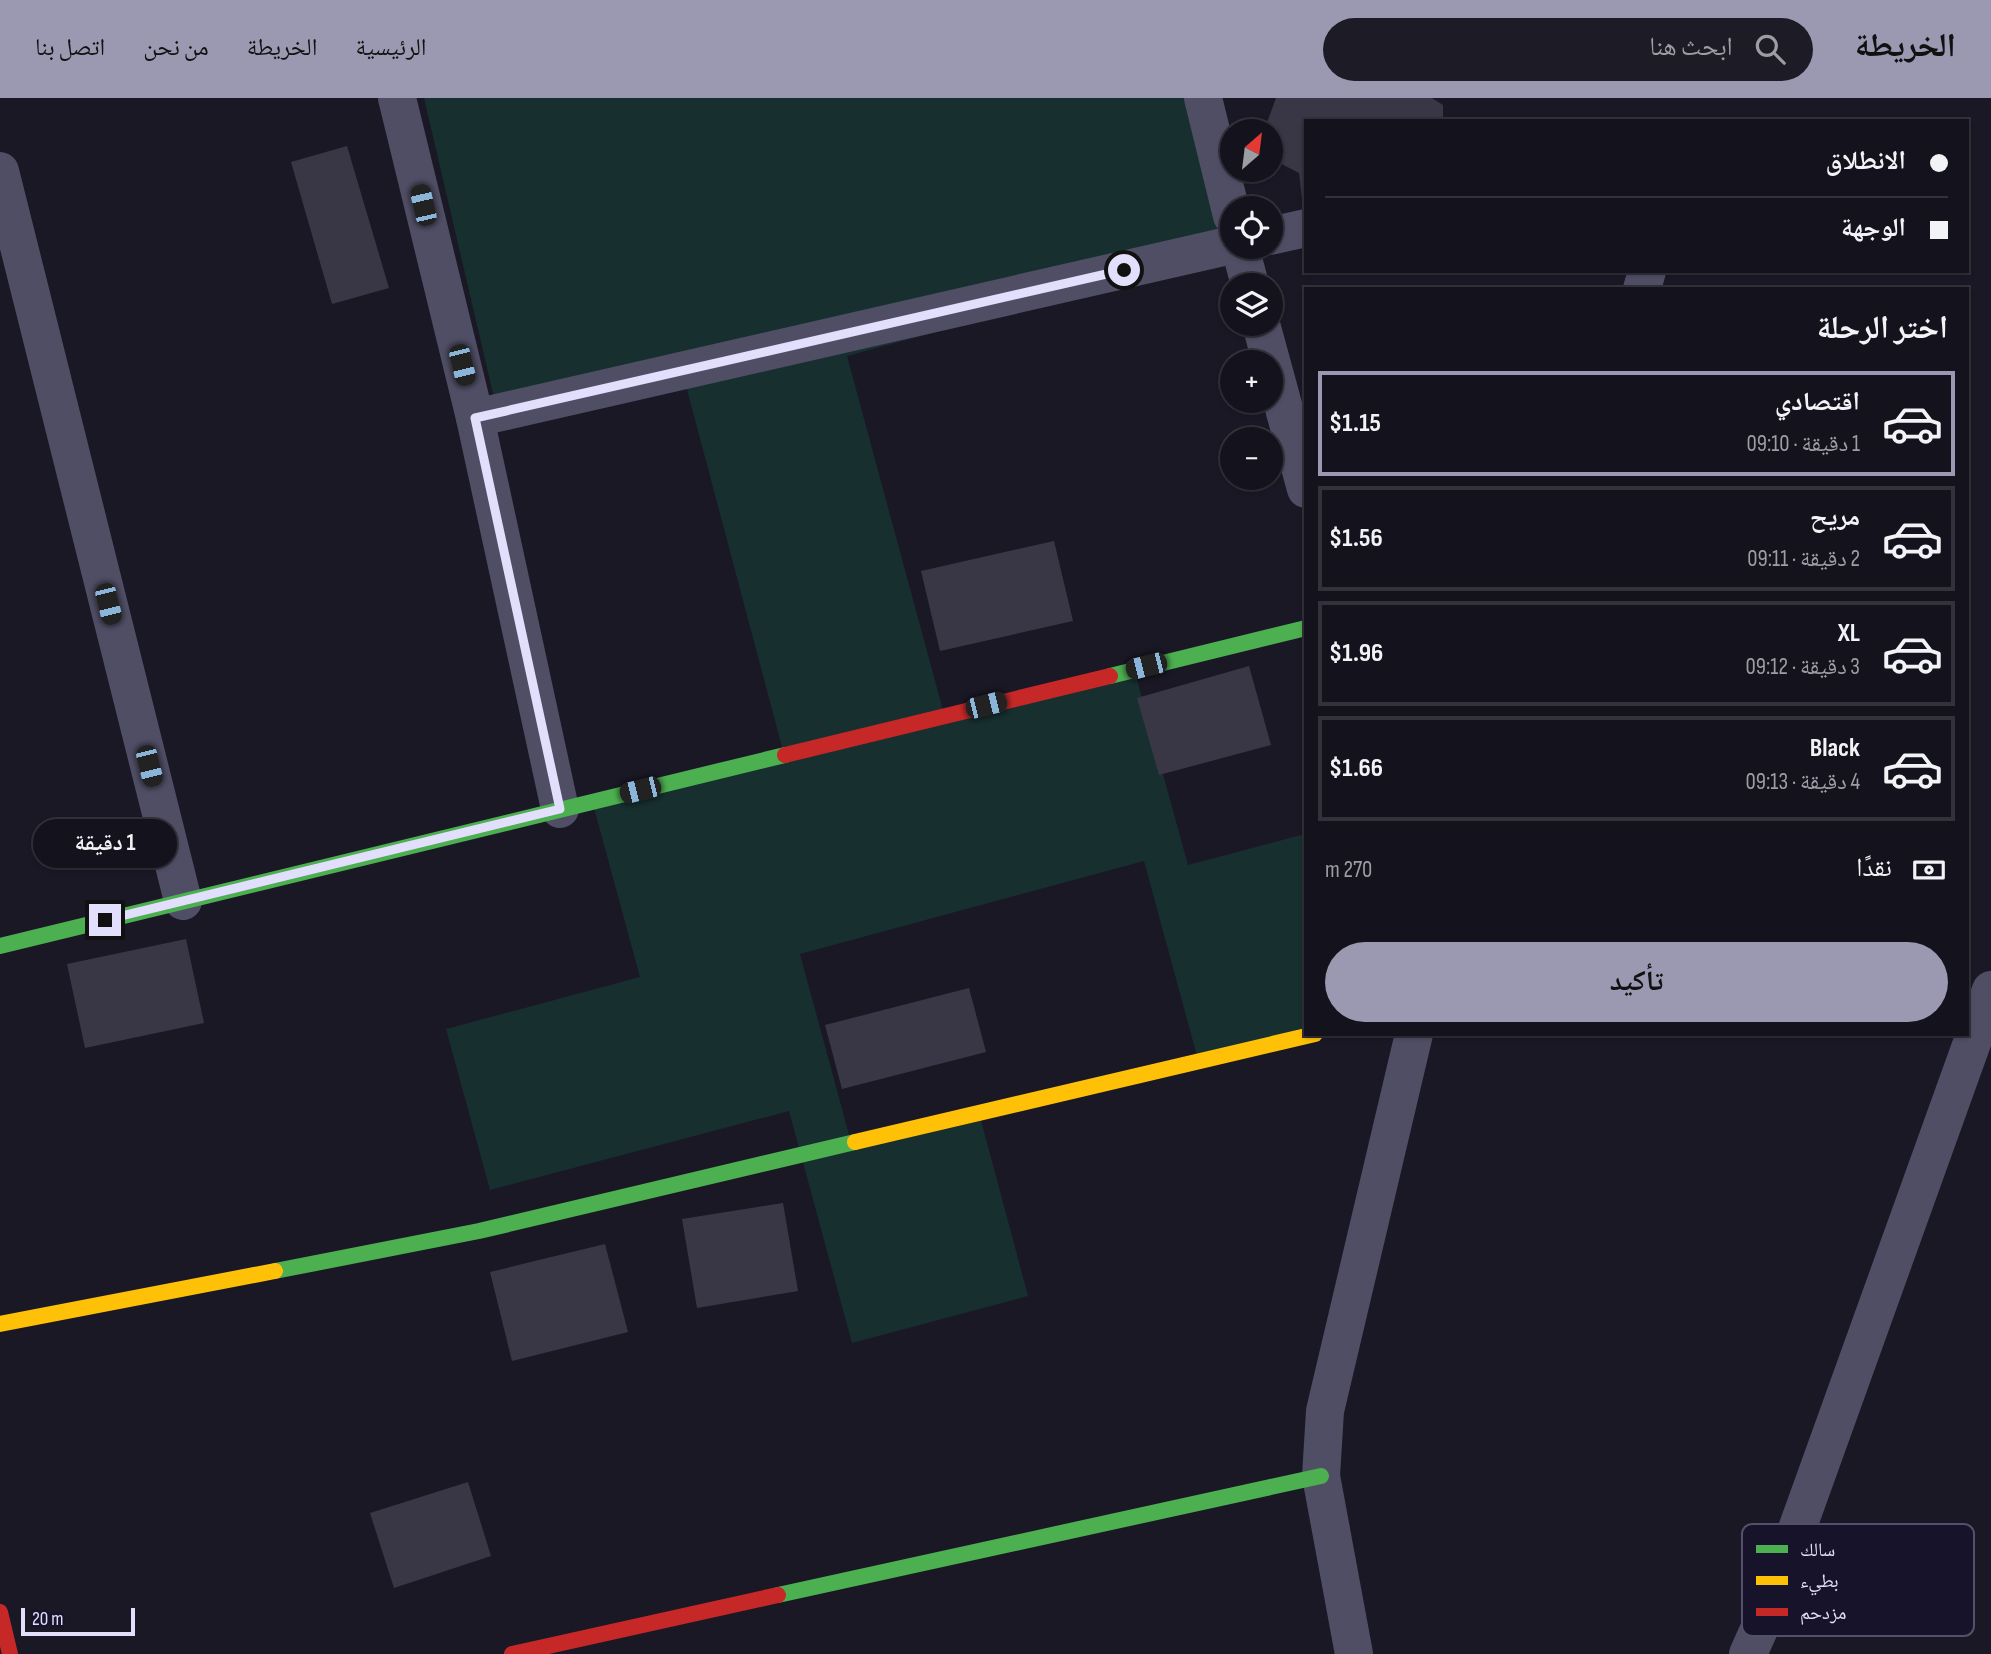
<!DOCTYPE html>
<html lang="ar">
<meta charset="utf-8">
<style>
body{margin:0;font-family:"Sofia Sans Condensed","Noto Naskh Arabic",sans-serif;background:#1d1b25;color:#f1f3f6;direction:rtl;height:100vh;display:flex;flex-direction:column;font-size:26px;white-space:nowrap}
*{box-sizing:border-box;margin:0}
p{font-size:23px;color:#9d9ea3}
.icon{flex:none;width:38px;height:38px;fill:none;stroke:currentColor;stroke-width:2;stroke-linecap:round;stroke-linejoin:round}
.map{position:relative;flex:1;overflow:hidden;direction:ltr}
.panel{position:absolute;left:1304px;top:189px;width:665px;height:749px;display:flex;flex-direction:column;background:#14121c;border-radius:0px;box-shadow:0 2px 5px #0004,0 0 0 2px #33323b;direction:rtl}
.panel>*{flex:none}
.hud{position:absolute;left:1304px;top:21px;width:665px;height:154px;border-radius:0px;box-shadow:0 2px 5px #0004,0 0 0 2px #33323b;direction:rtl;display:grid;align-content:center;height:154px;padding:0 21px;background:#14121c}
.needle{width:46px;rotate:28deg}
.controls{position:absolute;left:1220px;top:21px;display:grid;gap:14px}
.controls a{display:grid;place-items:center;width:63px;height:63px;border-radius:50%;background:#14121c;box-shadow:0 2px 5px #0004,0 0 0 2px #33323b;font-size:35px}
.scale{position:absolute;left:21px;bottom:18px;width:114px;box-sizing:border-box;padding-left:7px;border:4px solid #e1dffc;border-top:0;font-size:19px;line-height:24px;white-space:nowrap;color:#e1dffc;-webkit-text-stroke:5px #16132a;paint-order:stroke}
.end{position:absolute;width:32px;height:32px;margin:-16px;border:9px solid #e1dffc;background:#111;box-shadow:0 0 0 4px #111}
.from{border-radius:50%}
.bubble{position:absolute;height:49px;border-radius:24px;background:#14121c;box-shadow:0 2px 5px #0004,0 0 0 2px #33323b;font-size:23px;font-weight:700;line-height:49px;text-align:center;direction:rtl}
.car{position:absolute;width:21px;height:42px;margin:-21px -10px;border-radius:9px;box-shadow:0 0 5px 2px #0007;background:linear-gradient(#222 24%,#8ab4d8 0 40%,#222 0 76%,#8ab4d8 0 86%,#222 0)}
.hud b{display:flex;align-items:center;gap:24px;height:66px;font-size:26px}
.hud b+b{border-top:2px solid #33323b}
.hud i{width:18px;height:18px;background:#f1f3f6}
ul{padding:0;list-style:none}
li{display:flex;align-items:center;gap:21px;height:105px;margin:0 14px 10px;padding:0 7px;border:4px solid #33323b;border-radius:0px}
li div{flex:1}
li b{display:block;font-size:26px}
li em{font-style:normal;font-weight:700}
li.selected{border-color:#9b99b1}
li>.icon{width:63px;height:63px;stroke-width:1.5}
h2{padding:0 21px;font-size:32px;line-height:84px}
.pay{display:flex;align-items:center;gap:18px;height:77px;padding:0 21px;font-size:26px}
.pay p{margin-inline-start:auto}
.action{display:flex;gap:14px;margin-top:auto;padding:14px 21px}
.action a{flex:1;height:80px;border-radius:42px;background:#9b99b1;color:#111;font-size:28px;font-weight:700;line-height:80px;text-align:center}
header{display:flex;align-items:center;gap:42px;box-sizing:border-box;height:98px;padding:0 35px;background:#9b99b1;color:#111}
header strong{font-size:33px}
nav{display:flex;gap:38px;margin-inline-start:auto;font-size:24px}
.search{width:490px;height:63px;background:#1d1b25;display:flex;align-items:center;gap:18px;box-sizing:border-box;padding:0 24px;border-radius:38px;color:#9d9ea3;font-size:26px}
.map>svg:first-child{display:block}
.green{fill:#172f2f}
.building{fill:#393746}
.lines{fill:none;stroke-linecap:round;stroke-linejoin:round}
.street{stroke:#4f4e65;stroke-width:38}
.fast{stroke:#4caf50;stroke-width:16}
.slow{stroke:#ffc107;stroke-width:16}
.jam{stroke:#c62828;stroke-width:16}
.route{stroke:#e1dffc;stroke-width:9}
.key{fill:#16132a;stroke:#535069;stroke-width:2}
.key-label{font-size:19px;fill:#e1dffc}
</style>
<header>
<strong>الخريطة</strong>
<div class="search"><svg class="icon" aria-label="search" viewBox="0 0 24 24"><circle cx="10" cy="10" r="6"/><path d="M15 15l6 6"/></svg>ابحث هنا</div>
<nav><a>الرئيسية</a><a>الخريطة</a><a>من نحن</a><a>اتصل بنا</a></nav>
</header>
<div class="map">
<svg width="1991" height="1556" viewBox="0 0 1991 1556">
<rect width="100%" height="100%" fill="#1a1825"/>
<path class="green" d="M424 0H1203L1244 151 847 258 944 616 1133 567 1188 767 1305 736 1306 936 1200 969 1144 763 800 856 851 1044 978 1011 1028 1198 852 1245 789 1013 490 1092 446 931 640 879 594 710 786 664 681 269 498 317Z"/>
<g class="building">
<path d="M1276 0H1432L1443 7V23H1306V100L1302 101 1299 75 1270 60V33H1264Z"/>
<path d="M347 48 389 190 332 206 291 64Z"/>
<path d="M1054 443 1073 523 940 553 921 473Z"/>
<path d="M1249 568 1271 647 1159 677 1137 600Z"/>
<path d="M186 841 204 925 85 950 67 866Z"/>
<path d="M969 890 986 954 842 991 825 927Z"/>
<path d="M783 1105 798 1193 697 1210 682 1121Z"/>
<path d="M605 1146 628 1234 512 1263 490 1174Z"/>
<path d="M468 1384 491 1458 394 1490 370 1415Z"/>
</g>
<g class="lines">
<g class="street">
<path d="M397 0 475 320 560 711"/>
<path d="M1203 0 1232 118"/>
<path d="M0 73 183 803"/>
<path d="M1270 138 1306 130"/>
<path d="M1240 149 1250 187"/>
<path d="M1642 191 1647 173"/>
<path d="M1261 226 1306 391"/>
<path d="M475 320 1232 147"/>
<path d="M1354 1556 1321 1378 1325 1313 1414 936"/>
<path d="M1748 1556 1769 1509 1991 892"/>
</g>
<g class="fast">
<path d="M1110 578 1306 530"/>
<path d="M0 848 785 657"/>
<path d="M275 1173 479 1133 855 1044"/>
<path d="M778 1497 1321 1378"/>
</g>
<g class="slow">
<path d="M855 1044 1315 936"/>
<path d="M0 1226 275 1173"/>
</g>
<g class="jam">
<path d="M785 657 1110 578"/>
<path d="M0 1514 10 1556"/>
<path d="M512 1556 778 1497"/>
</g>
</g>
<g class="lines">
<path class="route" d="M105 822 560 711 475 320 1124 172"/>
</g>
<rect x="1742" y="1426" width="232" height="112" rx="10" class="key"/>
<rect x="1756" y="1447" width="32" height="8" fill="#4caf50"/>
<rect x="1756" y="1478" width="32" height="9" fill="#ffc107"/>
<rect x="1756" y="1510" width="32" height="8" fill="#c62828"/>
<g class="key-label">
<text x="1800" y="1458">سالك</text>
<text x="1800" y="1489">بطيء</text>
<text x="1800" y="1521">مزدحم</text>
</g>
</svg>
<div class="controls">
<a><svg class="needle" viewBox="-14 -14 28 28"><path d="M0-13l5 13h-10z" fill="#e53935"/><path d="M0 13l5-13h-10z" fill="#9d9ea3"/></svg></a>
<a><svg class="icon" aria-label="locate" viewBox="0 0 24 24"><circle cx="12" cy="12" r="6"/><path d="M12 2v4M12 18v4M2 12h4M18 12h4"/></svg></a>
<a><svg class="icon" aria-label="layers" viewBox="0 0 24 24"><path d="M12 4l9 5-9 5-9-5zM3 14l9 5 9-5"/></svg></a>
<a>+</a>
<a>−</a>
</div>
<div class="scale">20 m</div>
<i class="end from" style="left:1124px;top:172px"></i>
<i class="end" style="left:105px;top:822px"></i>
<div class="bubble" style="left:33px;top:721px;width:144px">1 دقيقة</div>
<i class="car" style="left:423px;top:107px;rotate:347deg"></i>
<i class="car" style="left:462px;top:267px;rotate:166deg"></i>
<i class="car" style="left:108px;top:506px;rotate:166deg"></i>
<i class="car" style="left:1146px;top:568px;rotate:256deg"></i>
<i class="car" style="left:986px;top:607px;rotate:76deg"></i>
<i class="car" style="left:149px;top:668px;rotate:166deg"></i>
<i class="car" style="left:640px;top:692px;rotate:256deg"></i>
<div class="hud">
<b><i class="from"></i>الانطلاق</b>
<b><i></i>الوجهة</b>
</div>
<section class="panel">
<h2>اختر الرحلة</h2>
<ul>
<li class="selected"><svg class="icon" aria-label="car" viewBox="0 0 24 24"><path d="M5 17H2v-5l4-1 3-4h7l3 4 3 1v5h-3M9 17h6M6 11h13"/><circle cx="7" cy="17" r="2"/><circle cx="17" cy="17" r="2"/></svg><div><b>اقتصادي</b><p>1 دقيقة · 09:10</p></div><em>$1.15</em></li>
<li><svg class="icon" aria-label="car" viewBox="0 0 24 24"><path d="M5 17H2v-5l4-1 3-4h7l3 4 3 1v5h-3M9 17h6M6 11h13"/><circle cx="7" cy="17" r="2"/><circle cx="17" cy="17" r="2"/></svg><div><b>مريح</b><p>2 دقيقة · 09:11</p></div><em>$1.56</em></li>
<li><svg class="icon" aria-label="car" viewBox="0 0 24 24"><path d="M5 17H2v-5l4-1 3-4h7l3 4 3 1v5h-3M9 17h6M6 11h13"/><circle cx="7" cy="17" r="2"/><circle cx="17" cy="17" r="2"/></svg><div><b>XL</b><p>3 دقيقة · 09:12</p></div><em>$1.96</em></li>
<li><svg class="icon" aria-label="car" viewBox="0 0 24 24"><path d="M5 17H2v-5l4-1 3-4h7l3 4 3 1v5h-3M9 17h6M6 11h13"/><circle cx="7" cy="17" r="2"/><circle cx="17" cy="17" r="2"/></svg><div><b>Black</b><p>4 دقيقة · 09:13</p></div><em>$1.66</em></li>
</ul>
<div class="pay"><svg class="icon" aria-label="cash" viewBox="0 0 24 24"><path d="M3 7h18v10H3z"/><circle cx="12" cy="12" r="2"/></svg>نقدًا<p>270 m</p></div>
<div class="action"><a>تأكيد</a></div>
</section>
</div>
